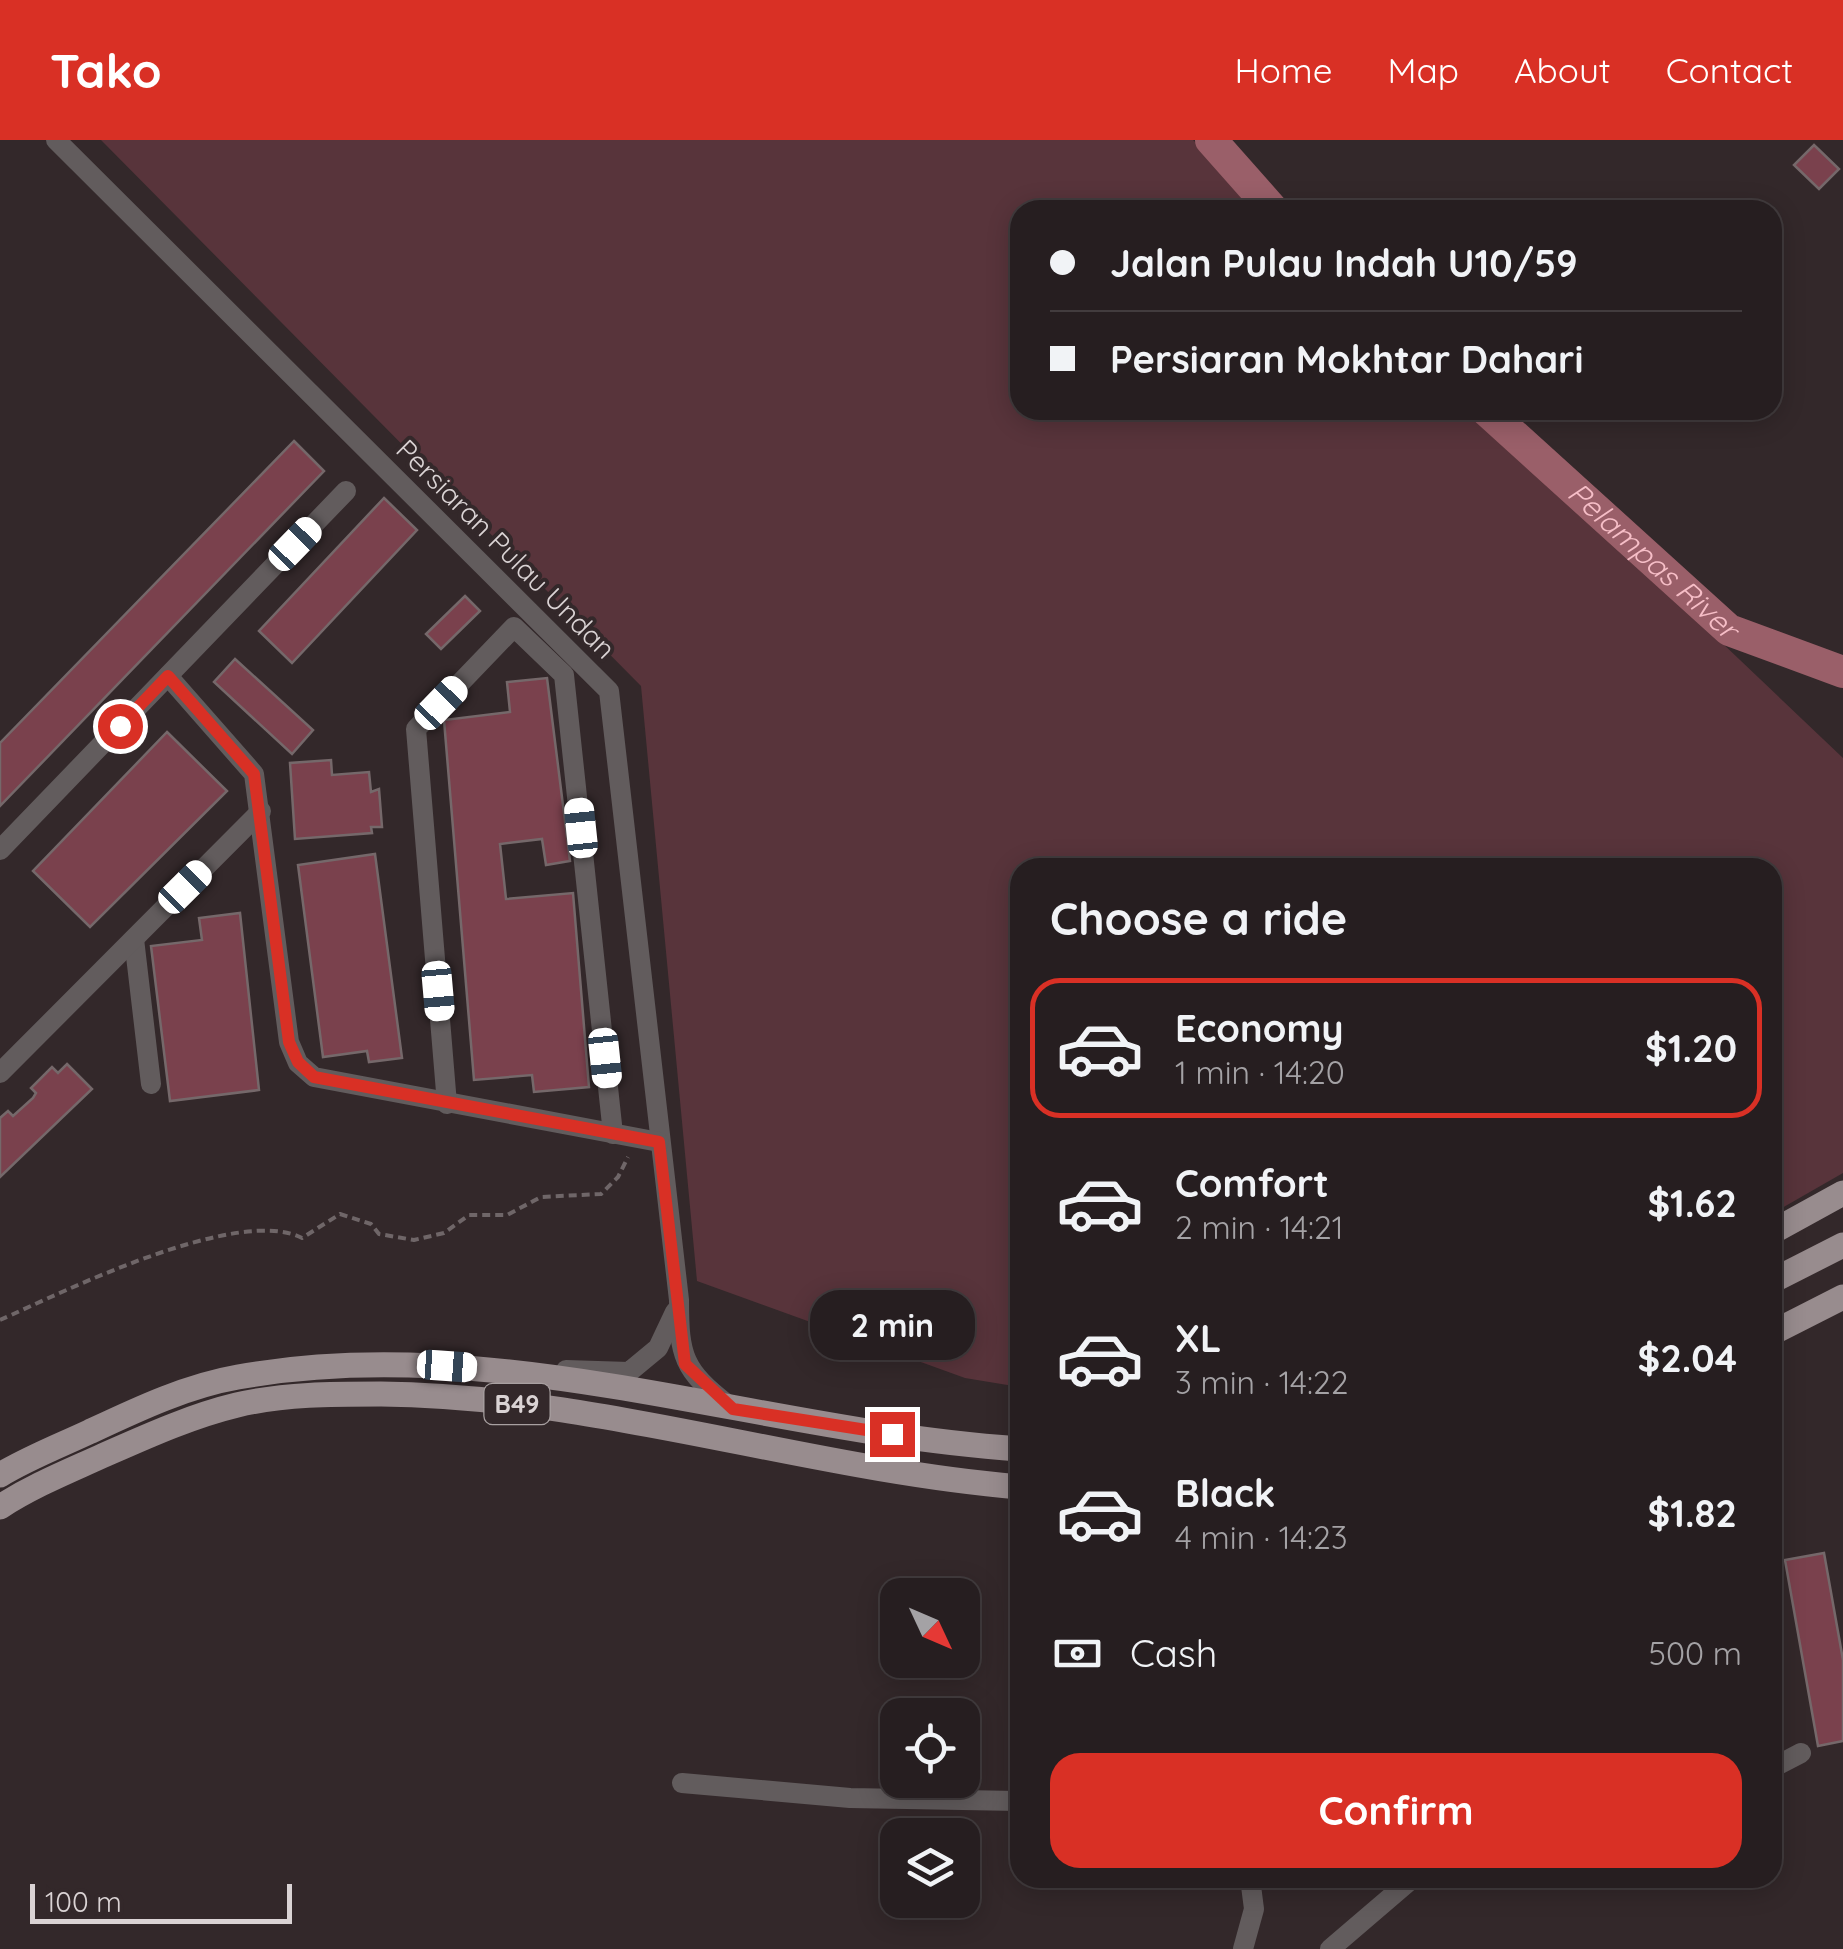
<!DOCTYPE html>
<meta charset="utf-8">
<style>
body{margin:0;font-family:Quicksand,sans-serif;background:#2e2729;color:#f1f3f6;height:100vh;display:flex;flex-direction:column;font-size:38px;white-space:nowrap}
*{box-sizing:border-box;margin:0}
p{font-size:32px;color:#a4a2a5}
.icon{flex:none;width:55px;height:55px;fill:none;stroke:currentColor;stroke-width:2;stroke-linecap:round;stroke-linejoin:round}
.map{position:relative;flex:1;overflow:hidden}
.panel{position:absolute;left:1010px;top:718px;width:772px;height:1030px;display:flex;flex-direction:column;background:#261e20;border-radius:30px;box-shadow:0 5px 25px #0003,0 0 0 2px #423c3e}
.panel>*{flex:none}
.hud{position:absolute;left:1010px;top:60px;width:772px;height:220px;border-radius:30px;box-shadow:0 5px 25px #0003,0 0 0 2px #423c3e;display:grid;align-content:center;height:220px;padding:0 40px;background:#261e20}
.needle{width:65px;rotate:134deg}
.buttons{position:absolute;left:880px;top:1438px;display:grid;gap:20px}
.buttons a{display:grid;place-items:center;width:100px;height:100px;border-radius:20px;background:#261e20;box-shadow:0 5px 25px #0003,0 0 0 2px #423c3e;font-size:50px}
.scale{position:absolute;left:30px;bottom:25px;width:262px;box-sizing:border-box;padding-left:10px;border:5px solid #dad3d4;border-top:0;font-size:28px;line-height:35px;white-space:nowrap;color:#dad3d4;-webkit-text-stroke:8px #33282a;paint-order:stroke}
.end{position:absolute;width:45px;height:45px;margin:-22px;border:12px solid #d93025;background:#fff;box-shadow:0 0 0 5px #fff}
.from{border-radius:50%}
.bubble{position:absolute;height:70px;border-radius:30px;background:#261e20;box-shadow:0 5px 25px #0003,0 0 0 2px #423c3e;font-size:32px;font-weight:700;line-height:70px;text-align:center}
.car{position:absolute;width:30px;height:60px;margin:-30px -15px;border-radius:12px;box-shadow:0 0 8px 2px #0007;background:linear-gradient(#fff 24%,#345 0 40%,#fff 0 76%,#345 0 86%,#fff 0)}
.hud b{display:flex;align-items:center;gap:35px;height:95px;font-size:38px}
.hud b+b{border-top:2px solid #423c3e}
.hud i{width:25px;height:25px;background:#f1f3f6}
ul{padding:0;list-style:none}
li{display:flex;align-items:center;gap:30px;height:140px;margin:0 20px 15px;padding:0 20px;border:5px solid transparent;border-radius:30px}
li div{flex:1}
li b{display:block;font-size:38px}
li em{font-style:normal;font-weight:700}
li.on{border-color:#d93025}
li>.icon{width:90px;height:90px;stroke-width:1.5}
h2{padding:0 40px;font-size:45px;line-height:120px}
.pay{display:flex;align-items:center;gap:25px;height:110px;padding:0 40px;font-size:38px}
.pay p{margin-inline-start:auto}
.primary-button{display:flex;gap:20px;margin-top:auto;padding:20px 40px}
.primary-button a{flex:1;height:115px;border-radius:30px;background:#d93025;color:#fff;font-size:40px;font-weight:700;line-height:115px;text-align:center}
header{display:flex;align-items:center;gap:60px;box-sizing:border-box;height:140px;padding:0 50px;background:#d93025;color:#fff}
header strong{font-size:48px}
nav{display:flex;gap:55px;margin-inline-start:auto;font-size:35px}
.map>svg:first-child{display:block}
.green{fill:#58343b}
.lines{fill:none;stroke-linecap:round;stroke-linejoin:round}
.river{stroke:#9a5f69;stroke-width:32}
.building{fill:#7a414d;stroke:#75686a;stroke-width:2.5}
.path{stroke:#6f6668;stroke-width:4;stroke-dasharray:8 5;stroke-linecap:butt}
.street{stroke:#625c5d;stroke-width:20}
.primary{stroke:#988c8e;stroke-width:25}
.route{stroke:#d93025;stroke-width:12}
.labels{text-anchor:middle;stroke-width:8;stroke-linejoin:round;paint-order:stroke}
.shield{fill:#33282a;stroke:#a8a0a1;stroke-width:2.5}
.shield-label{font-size:25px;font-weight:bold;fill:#dad3d4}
.street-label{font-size:28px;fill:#dad3d4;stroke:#33282a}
.water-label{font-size:30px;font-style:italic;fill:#f6bec7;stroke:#33282a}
</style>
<header>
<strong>Tako</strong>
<nav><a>Home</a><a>Map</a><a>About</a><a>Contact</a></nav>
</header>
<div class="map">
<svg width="1843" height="1809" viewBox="0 0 1843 1809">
<rect width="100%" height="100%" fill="#33282a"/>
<path class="green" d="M101 0H1193L1266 70H1020V270H1477L1843 618V1033L1773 1073 1772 728H1020V1247L965 1238 697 1141 641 546Z"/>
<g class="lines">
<g class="river">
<path d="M1211 0 1273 70"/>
<path id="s1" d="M1486 270 1729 490 1843 532"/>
</g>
</g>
<g class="building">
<path d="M1814 5 1839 29 1819 49 1794 25Z"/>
<path d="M294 301 324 331 0 666V603Z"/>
<path d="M384 358 417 390 292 523 259 491Z"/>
<path d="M465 456 480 471 441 509 426 494Z"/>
<path d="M235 519 313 590 292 614 214 542Z"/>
<path d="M547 538 570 721 546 725 542 699 500 704 506 759 573 753 589 947 534 952 532 935 474 940 444 580 510 572 507 542Z"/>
<path d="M167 592 227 651 90 787 33 731Z"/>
<path d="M331 620 332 635 369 632 371 652 379 649 382 687H371L372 693 295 699 290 623Z"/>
<path d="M375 714 402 918 369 922 367 911 323 917 298 725Z"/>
<path d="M240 773 259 950 170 961 151 806 202 800 199 778Z"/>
<path d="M67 924 92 949 0 1037V978L8 971 13 976 33 958 36 953 31 948 52 927 58 933Z"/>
<path d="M1824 1413 1843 1520V1601L1818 1606 1785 1420Z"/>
</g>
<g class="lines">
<path class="path" d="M0 1180C63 1152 238 1065 302 1098L340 1074 371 1084 379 1094 414 1100 444 1093 469 1075H507L541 1057 601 1054 618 1037 628 1017"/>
<g class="street">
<path d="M56 0 609 551 679 1160C679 1216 683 1230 728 1265"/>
<path d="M168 536 254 634 289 902 298 923 314 937 659 1002"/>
<path d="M0 710 346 351"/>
<path d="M134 799 151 944"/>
<path d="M0 933 261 671"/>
<path d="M447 964 416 589 514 487 564 535 613 994"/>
<path d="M566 1230 629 1232 658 1208 675 1172"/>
<path d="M1772 1628 1801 1613"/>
<path d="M682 1643 850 1658 1020 1661"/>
<path d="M1243 1809 1254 1769 1250 1738"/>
<path d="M1330 1809 1413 1738"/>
</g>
<g class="primary">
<path d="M1772 1092 1843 1053"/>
<path d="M1772 1141 1843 1105"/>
<path d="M1772 1193 1843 1157"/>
<path d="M0 1335C28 1318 59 1306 89 1292 136 1270 186 1246 238 1237 501 1190 759 1292 1020 1309"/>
<path d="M0 1367C32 1346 67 1332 102 1316 145 1297 191 1276 237 1265 283 1254 334 1254 381 1254 598 1256 805 1329 1020 1347"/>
</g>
</g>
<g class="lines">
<path class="route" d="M120 586 168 536 254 634 289 902 298 922 314 937 659 1002 685 1224 733 1269 892 1294"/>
</g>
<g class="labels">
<rect class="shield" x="484.5" y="1244" width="65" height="40" rx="8"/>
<g class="shield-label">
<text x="517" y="1273">B49</text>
</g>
<g class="street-label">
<text transform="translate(506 409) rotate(45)" y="10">Persiaran Pulau Undan</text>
</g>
<g class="water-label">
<text dy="10" stroke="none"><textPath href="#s1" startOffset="225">Pelampas River</textPath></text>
</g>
</g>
</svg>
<div class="buttons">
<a><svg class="needle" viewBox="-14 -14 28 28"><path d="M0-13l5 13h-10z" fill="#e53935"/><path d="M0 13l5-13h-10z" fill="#a4a2a5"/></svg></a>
<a><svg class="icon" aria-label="locate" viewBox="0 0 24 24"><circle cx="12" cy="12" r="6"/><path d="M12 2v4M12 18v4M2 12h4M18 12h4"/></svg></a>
<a><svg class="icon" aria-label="layers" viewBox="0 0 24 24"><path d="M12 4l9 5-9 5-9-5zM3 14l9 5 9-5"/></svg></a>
</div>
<div class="scale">100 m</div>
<i class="end from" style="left:120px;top:586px"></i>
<i class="end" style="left:892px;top:1294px"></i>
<div class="bubble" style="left:810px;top:1150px;width:165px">2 min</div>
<i class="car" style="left:295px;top:404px;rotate:44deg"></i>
<i class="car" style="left:441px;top:563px;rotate:44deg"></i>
<i class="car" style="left:581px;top:688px;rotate:354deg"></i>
<i class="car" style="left:185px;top:747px;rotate:45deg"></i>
<i class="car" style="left:438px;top:851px;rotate:175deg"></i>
<i class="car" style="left:605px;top:918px;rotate:174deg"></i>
<i class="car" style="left:447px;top:1226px;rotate:94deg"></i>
<div class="hud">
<b><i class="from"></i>Jalan Pulau Indah U10/59</b>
<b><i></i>Persiaran Mokhtar Dahari</b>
</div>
<section class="panel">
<h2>Choose a ride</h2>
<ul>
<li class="on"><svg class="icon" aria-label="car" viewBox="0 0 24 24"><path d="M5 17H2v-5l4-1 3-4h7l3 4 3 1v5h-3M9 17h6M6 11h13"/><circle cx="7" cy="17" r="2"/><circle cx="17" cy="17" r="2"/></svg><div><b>Economy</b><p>1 min · 14:20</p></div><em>$1.20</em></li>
<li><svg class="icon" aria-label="car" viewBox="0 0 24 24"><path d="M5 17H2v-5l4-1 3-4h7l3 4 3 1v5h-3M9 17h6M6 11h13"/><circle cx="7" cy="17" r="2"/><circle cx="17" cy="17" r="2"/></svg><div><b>Comfort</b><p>2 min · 14:21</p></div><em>$1.62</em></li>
<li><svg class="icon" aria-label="car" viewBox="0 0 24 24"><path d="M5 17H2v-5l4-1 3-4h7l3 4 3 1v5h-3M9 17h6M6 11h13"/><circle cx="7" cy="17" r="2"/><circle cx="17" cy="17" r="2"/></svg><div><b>XL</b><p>3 min · 14:22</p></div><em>$2.04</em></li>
<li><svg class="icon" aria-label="car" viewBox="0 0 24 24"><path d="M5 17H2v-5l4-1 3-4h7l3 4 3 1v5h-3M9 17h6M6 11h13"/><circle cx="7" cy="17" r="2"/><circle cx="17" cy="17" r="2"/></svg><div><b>Black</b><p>4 min · 14:23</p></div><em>$1.82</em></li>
</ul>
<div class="pay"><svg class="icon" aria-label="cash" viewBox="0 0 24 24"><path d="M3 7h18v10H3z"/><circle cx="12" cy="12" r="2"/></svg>Cash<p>500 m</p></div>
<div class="primary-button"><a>Confirm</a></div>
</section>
</div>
